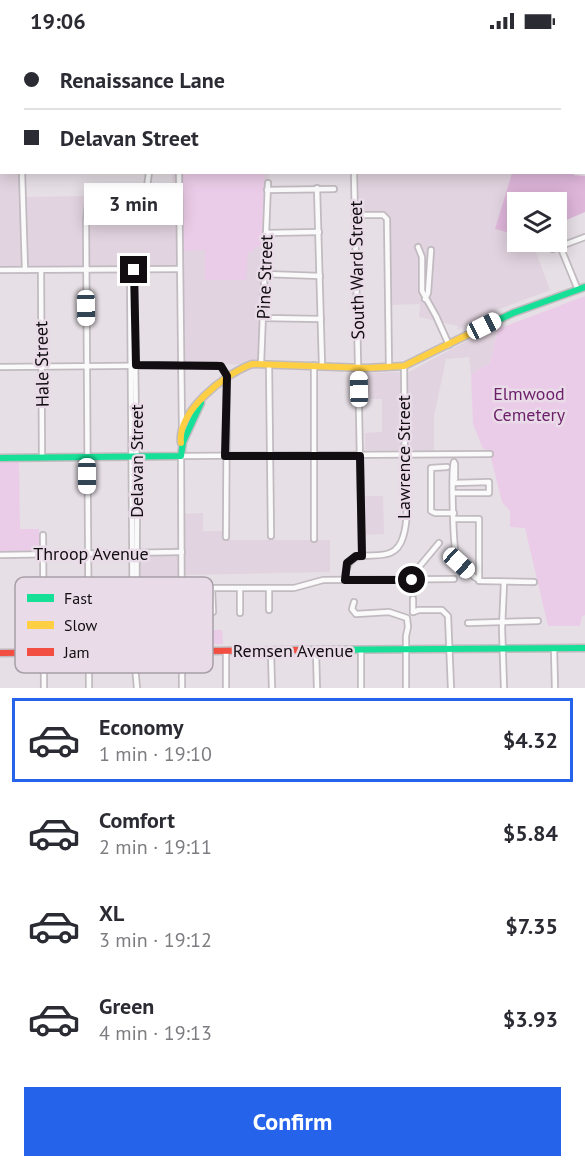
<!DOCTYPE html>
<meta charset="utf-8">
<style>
body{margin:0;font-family:"PT Sans",sans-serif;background:#f2f2f3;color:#2b2b33;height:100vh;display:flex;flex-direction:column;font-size:22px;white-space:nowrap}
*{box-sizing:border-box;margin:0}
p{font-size:20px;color:#7c7c81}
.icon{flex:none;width:33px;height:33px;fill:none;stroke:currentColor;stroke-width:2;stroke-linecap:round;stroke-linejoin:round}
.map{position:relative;height:646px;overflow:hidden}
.sheet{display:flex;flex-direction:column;background:#fff;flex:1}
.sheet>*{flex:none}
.banner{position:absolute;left:0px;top:0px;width:585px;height:132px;box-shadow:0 3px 15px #0003;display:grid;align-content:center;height:132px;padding:0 24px;background:#fff}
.controls{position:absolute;left:507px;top:150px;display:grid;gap:12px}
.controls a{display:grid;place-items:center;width:60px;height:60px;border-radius:0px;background:#fff;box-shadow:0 3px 15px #0003;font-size:30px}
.end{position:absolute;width:27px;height:27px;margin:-14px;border:8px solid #110d11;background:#fff;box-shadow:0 0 0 3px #fff}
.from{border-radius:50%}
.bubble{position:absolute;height:42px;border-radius:0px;background:#fff;box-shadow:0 3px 15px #0003;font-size:20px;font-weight:700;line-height:42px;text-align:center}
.car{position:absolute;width:18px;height:36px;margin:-18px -9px;border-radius:8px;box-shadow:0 0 4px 2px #0007;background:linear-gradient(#fff 24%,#345 0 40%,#fff 0 76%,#345 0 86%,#fff 0)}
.banner b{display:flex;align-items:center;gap:21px;height:57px;font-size:22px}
.banner b+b{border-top:2px solid #e1e1e2}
.banner i{width:15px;height:15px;background:#2b2b33}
ul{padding:10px 0 0;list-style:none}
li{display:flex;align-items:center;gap:18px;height:84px;margin:0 12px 9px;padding:0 12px;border:3px solid transparent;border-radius:0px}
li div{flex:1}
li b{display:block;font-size:22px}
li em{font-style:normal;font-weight:700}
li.on{border-color:#2563eb}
li>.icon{width:54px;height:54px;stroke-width:1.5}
.button{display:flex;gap:12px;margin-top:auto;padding:12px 24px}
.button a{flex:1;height:69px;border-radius:0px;background:#2563eb;color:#fff;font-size:24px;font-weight:700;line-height:69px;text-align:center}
.status{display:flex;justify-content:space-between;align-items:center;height:42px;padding:0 30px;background:#fff;direction:ltr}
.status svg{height:16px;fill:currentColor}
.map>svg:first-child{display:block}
.built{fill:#e1d3df}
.green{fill:#ebcce8}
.forest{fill:#deb6da}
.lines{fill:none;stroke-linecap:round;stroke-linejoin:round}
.street-casing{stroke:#c1bbc0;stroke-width:8}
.fast-casing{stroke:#c1bbc0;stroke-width:9}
.slow-casing{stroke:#c1bbc0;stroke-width:9}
.jam-casing{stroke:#c1bbc0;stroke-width:9}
.street{stroke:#fbfafb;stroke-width:4.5}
.fast{stroke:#16e098;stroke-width:6}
.slow{stroke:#ffcf43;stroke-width:6}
.jam{stroke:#f24e42;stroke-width:6}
.route{stroke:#110d11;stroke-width:8}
.labels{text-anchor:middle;stroke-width:5;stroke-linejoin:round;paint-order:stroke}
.street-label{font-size:18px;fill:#110d11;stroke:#e9dce8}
.park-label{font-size:18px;fill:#6c1e69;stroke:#e9dce8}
.key{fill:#e9dce8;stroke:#a89ea8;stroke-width:1.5}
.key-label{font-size:16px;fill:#110d11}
</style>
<div class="status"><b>19:06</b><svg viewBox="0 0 49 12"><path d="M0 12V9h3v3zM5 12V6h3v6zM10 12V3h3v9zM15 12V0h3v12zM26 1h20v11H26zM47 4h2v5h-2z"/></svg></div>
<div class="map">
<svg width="585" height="646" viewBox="0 0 585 646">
<rect width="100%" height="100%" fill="#e6dfe5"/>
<g class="built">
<path d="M0 0H105V1L2 2V130L22 131 23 155 173 153 172 131H269L261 322 180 323 179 227 0 228Z"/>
<path d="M395 0H585V73L584 2H395Z"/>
<path d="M353 131H512L495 187 517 193 518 200H532L550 248 497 268 457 288 458 284 419 275 420 262 388 263 386 173 354 172Z"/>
<path d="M498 287 490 321 471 332 469 315 446 317 434 374V409L365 408V391L382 390V357H365V331L409 330 474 295Z"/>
<path d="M365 454H383L384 492 365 493Z"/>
<path d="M203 471V489H225V498H330V530L181 533 159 542H134V512H158L181 503 180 472Z"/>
</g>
<g class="green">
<path d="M181 131H264L262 204 255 205 253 210H248L246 238H205V208L183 209Z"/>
<path d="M585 254V573L582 574 580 584H548L525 486 510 485V469L502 460 489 408 483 407 473 382 471 332 490 321 498 287Z"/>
<path d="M19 420 20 487H39L40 509H0V421Z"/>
<path d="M188 588H222L223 602 188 603Z"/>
</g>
<path class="forest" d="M574 131V133L585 134V170L557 182 556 160H518L517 193 495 187 512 131Z"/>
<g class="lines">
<g class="street-casing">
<g id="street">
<path d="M46 0 47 2"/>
<path d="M22 130 25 228"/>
<path d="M179 130 182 387"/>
<path d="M354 130 362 514"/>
<path d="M317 146 322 323"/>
<path d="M267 148 334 147"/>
<path d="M356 173H383L387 177 389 325"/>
<path d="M266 191 319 190"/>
<path d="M560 204 578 248"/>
<path d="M418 205 422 215V249L436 274 449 303"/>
<path d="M553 207 585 195"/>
<path d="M0 228 179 227"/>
<path d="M41 228 42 415"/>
<path d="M130 228 133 602 137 646"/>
<path d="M134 228 137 465 136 608"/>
<path d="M265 232 320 234"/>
<path d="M425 257 428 251 431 208"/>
<path d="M263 276 321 277"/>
<path d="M261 322 268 141"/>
<path d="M269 323 271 494"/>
<path d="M314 323V497"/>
<path d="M0 325 217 323 221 325 227 334 226 495"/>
<path d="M454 420C451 427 453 510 457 517 461 525 473 535 481 539L534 540"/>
<path d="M447 425 431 426V469L435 471H454"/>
<path d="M453 439 455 437V422"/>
<path d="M454 441 489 440V451H454"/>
<path d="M454 477H479V539"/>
<path d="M43 493 44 646"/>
<path d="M0 513 182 510"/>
<path d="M345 538C346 492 392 533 403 495 409 477 406 454 405 435 405 398 404 361 404 324"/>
<path d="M504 541 502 586 504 646"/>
<path d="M212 547 213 570"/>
<path d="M240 547V571"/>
<path d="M269 547V568"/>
<path d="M182 548 194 546H294L323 538 454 537"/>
<path d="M413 552 414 531 439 501"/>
<path d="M413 557V570"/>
<path d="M354 560 352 567 356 572 389 570 407 576 408 585 406 594V646"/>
<path d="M413 570 419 568H442L448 574 451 646"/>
<path d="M468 581 538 579"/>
<path d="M554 606 555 646"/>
<path d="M226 609V646"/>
<path d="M361 609V646"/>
<path d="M271 610 272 646"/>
<path d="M316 610 317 646"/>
<path d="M89 646 86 179 88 162 105 160 120 153 143 150 147 145 149 130"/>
<path d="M182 646 181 414 490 412"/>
</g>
</g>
<g class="fast-casing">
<g id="fast">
<path d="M473 290 513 271 585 245"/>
<path d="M0 416 181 414 183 400 201 361"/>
<path d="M297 608 585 606"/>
</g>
</g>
<g class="slow-casing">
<path id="slow" d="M181 401C177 369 225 332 252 322L366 326 404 324 473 290"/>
</g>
<g class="jam-casing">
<path id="jam" d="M0 611 297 608"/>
</g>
<use href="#street" class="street"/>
<use href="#fast" class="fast"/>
<use href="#slow" class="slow"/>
<use href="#jam" class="jam"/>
</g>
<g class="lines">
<path class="route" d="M134 228 136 323 221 324 227 334 225 414H360L362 514H356L347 521 345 538H412"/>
</g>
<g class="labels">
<g class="street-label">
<text transform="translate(357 228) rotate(-91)" y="6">South Ward Street</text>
<text transform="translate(265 235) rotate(-88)" y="6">Pine Street</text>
<text transform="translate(42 322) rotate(-91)" y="6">Hale Street</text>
<text transform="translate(404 415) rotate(-90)" y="6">Lawrence Street</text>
<text transform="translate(137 419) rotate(-90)" y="6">Delavan Street</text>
<text x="91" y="518">Throop Avenue</text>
<text x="293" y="615">Remsen Avenue</text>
</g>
<g class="park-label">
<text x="529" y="358">Elmwood<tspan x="529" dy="21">Cemetery</tspan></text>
</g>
</g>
<rect x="15" y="535" width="198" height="96" rx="9" class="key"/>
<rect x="27" y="552" width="27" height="8" fill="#16e098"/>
<rect x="27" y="579" width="27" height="8" fill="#ffcf43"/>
<rect x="27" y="606" width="27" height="8" fill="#f24e42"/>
<g class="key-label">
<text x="64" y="562">Fast</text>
<text x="64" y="589">Slow</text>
<text x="64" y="616">Jam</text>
</g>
</svg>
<div class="controls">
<a><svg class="icon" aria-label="layers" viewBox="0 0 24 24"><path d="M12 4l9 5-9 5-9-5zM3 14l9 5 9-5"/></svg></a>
</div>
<i class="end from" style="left:412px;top:538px"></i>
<i class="end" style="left:134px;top:228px"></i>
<div class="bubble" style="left:84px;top:141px;width:99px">3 min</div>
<i class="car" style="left:86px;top:266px;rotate:179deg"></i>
<i class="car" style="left:484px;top:284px;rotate:63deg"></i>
<i class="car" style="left:359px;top:347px;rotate:359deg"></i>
<i class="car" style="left:87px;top:434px;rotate:180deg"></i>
<i class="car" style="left:459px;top:521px;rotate:132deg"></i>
<div class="banner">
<b><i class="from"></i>Renaissance Lane</b>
<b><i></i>Delavan Street</b>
</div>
</div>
<section class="sheet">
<ul>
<li class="on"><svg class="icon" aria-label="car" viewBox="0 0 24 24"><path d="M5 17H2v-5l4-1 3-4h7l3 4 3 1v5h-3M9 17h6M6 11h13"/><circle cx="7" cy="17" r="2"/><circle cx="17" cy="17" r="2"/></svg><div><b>Economy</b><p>1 min · 19:10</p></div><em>$4.32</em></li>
<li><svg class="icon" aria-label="car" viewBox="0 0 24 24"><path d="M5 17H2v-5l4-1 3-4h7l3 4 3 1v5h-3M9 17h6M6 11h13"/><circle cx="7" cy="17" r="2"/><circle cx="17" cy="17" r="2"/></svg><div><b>Comfort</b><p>2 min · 19:11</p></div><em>$5.84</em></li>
<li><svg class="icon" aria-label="car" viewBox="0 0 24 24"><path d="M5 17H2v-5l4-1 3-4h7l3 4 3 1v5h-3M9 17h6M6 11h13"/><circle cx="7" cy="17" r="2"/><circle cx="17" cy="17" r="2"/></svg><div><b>XL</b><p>3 min · 19:12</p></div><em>$7.35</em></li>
<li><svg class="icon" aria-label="car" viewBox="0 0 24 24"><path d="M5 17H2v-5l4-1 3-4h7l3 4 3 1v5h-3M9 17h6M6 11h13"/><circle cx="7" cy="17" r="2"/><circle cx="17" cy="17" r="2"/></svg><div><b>Green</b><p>4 min · 19:13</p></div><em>$3.93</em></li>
</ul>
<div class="button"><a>Confirm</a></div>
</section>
